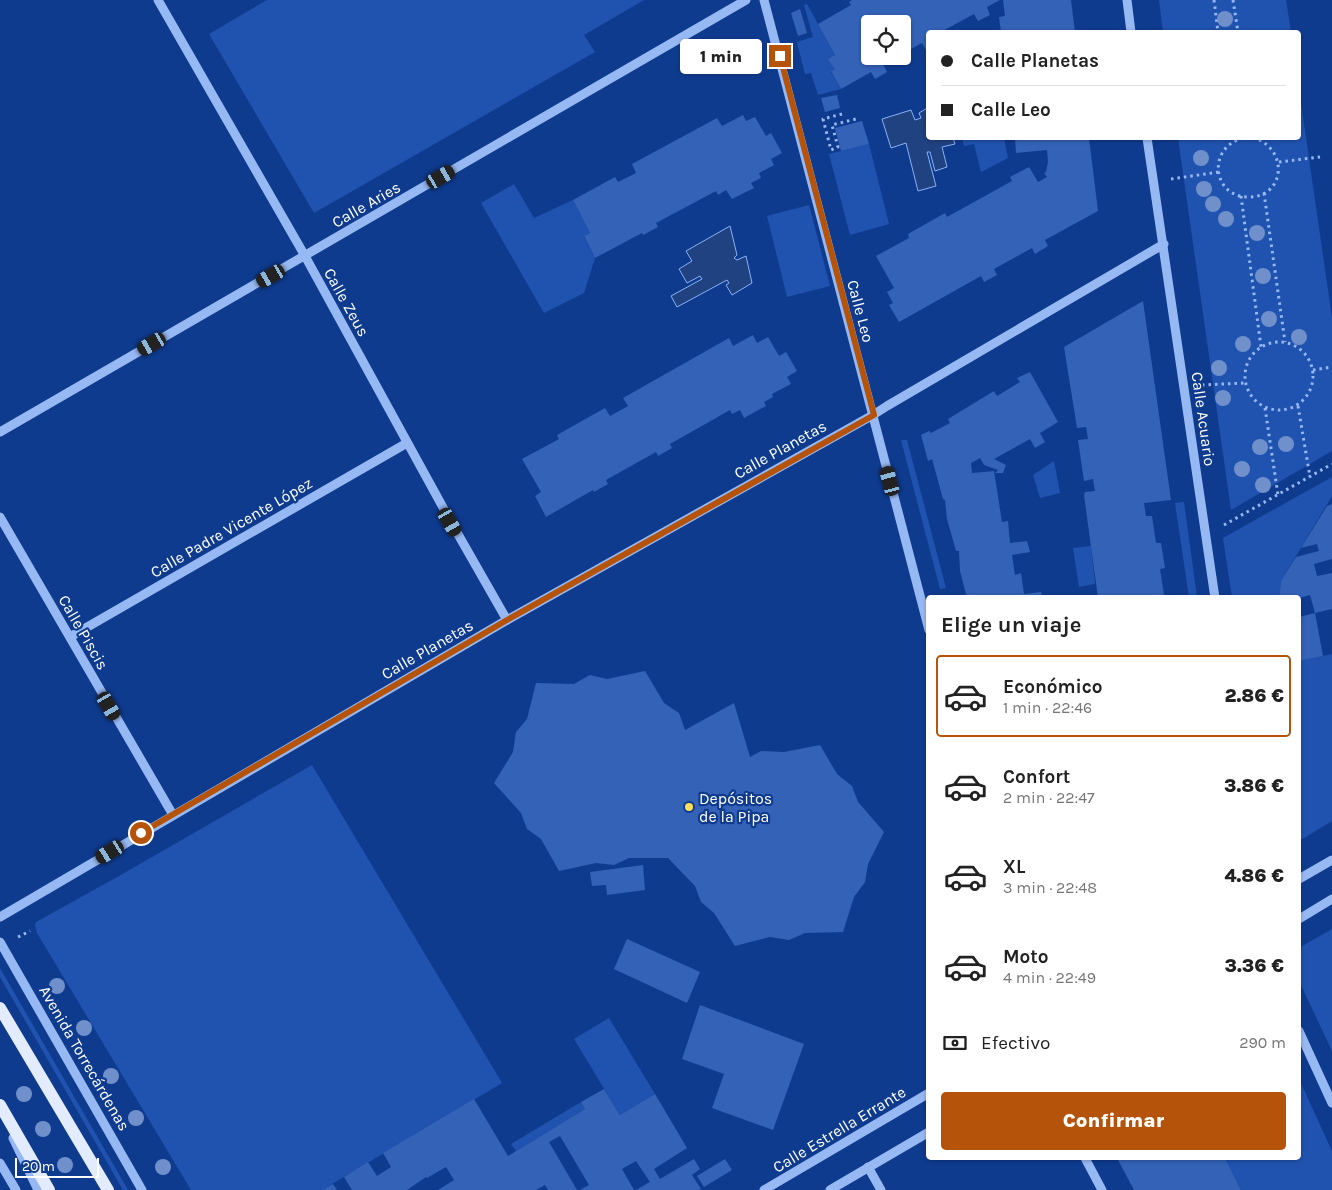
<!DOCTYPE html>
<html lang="es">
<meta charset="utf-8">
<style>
body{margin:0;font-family:Karla,sans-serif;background:#f6f6f6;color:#222;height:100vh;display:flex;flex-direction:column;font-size:19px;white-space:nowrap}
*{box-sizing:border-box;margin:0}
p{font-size:16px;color:#767676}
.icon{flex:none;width:28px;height:28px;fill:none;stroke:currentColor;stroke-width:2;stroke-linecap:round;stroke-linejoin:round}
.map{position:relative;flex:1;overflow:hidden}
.panel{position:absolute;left:926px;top:595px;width:375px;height:565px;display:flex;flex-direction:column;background:#fff;border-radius:5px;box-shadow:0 1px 4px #0004}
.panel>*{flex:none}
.hud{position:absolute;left:926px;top:30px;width:375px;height:110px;border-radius:5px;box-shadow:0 1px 4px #0004;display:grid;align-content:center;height:110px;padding:0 15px;background:#fff}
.buttons{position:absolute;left:861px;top:15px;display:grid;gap:10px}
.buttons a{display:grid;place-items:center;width:50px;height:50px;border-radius:5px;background:#fff;box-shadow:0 1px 4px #0004;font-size:25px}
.scale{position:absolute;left:15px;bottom:12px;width:84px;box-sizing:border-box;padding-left:5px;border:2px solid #fff;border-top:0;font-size:14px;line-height:18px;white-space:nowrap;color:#fff;-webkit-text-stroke:4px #0f3b8f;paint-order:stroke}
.end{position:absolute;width:22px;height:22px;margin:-11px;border:6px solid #b45309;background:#fff;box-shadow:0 0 0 2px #fff}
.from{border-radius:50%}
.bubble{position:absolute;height:35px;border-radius:5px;background:#fff;box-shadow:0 1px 4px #0004;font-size:16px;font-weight:800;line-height:35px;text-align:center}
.car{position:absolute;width:15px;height:30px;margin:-15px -8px;border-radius:6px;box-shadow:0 0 4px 1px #0007;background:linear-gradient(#222 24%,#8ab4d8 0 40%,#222 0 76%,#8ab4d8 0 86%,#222 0)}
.hud b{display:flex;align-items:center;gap:18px;height:48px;font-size:19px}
.hud b+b{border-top:1px solid #e0e0e0}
.hud i{width:12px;height:12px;background:#222}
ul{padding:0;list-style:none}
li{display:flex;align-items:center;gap:15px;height:82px;margin:0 10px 8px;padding:0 5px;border:2px solid transparent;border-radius:5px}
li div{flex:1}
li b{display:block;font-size:19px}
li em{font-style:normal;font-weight:800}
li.on{border-color:#b45309}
li>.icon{width:45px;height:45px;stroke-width:1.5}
h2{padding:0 15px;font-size:22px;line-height:60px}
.pay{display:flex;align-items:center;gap:12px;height:55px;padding:0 15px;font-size:19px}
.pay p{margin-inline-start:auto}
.primary-button{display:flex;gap:10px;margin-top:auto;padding:10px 15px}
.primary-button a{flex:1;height:58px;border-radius:5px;background:#b45309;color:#fff;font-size:20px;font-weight:800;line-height:58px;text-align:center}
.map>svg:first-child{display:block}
.green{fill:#2053af}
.water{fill:#214281;stroke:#88b2f7}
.building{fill:#3362b7}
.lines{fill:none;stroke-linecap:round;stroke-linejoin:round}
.path{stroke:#97b9f3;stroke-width:3;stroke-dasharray:2.5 4;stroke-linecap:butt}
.minor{stroke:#97b9f3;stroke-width:9}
.major{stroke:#e3ecff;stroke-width:12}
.tree{fill:#7090cc}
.route{stroke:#b45309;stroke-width:6}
.poi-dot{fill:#ffde59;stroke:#0f3b8f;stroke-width:2}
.labels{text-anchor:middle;stroke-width:4.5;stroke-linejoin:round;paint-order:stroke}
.street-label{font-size:16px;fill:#fff;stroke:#0f3b8f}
.poi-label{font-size:16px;fill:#fff;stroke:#0f3b8f;text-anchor:start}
</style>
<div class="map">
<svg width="1332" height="1190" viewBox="0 0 1332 1190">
<rect width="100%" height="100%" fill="#0f3b8f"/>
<g class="green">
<path d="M267 0H644L584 35 595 52 314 213 209 34Z"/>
<path d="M1159 0H1286L1291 32H1163Z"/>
<path d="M807 4 835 55 829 59 835 70 831 72 841 89 818 95 811 73 805 74 797 42 813 37 804 5Z"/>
<path d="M1299 89 1332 318V451L1231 510 1178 138H1299Z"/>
<path d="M962 138H1004L1008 158 981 172 974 144 964 146Z"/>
<path d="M869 144 889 224 850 235 829 154Z"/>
<path d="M514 184 534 218 573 200 590 233 584 237 595 258 584 293 544 313 481 203Z"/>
<path d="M809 205 830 286 787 297 767 216Z"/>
<path d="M901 440H907L946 588 940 589Z"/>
<path d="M1054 461 1060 493 1040 498 1033 475Z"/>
<path d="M1332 477V496L1281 581 1279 597H1232L1223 538Z"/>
<path d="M1184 502 1197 597H1189L1175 503Z"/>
<path d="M1091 546 1095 584 1079 587 1073 548Z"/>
<path d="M1332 654V821L1299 841V661Z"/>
<path d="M312 765 502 1083 322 1190H191L37 933 35 925 36 922 119 876Z"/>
<path d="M1332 929V1051L1299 981V948Z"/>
<path d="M0 968 128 1190H123L0 977Z"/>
<path d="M609 1018 655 1094 620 1115 574 1039Z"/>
<path d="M1299 1079 1332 1151V1190H1241L1225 1158H1299Z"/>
<path d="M581 1102 585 1109 516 1151 511 1144Z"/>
</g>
<g class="water">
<path d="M929 107V138H953L955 144 942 147 947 167 935 171 930 152H927L936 186 918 191 906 143 891 148 882 119 911 110 915 120 921 118 919 113Z"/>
<path d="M730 226 737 255 734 258 737 260 746 256 752 283 732 295 726 285 729 283 727 280 677 307 671 296 702 279 700 276 687 283 679 269 692 261 686 251Z"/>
</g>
<g class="building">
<path d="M852 0H1000L987 7 990 15 978 21 974 14 941 32H929V49L926 50 922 43 902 54V24H870V56H898L883 64 887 72 875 79 871 72 841 89 831 71 835 70 828 59 835 55 818 24 851 5 849 2Z"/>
<path d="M1003 0H1071L1075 32H1001L999 17 1005 16Z"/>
<path d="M800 9 807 33 798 36 791 13Z"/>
<path d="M837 95 840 108 825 112 821 98Z"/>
<path d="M743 115 746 121 755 117 766 136 771 133 782 153 771 159 774 165 759 173 761 178 751 183 754 188 732 199 726 190 718 195 716 191 656 223 658 227 643 235 642 233 595 258 584 236 590 233 573 200 615 177 618 182 636 173 632 164 717 118 722 126Z"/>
<path d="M862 121 869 144 841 151 835 128Z"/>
<path d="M1015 139 1089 138 1098 211 1045 240 1048 246 1035 254 1032 248 994 269 997 275 984 282 981 276 899 322 889 305 893 303 887 292 894 288 876 256 909 238 908 234 945 213 947 217 1012 181 1010 177 1029 167 1038 182 1047 177 1044 173 1046 172 1048 162 1047 150 1016 153Z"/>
<path d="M1143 301 1171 500 1144 503 1146 516H1152L1156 543H1161L1165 568 1160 569 1164 595H1169V598H1098L1084 495 1085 492 1095 491 1093 479 1084 481 1078 440 1088 439 1086 427 1077 428 1064 347Z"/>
<path d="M753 335 757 343 768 337 779 356 786 352 797 371 787 377 791 384 772 394 773 397 764 402 766 406 744 418 740 410 732 414 730 410 670 444 672 448 658 456 656 452 606 480 608 484 594 492 593 490 546 517 535 496 541 492 522 459 559 439 557 435 605 408 610 416 628 406 623 398 729 338 733 346Z"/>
<path d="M1030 372 1058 422 1040 433 1045 442 1035 448 1030 439 994 459 1006 465 1003 473H995L998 470 984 465 980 458 971 463 972 473 994 471 1002 522 1008 521 1010 543 1027 541 1030 552 1012 555 1015 575 1021 573 1024 594 1041 592 1043 598H967L960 571 959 551H956L947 519 945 500 943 499 932 459 928 461 921 435 929 431 931 433 950 423 948 419 994 391 997 396 1020 382 1017 378Z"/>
<path d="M1332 504V559L1314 564 1317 576 1332 573V609L1315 613 1323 656 1299 661V617L1315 613 1310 595 1299 598H1279L1281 581 1296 557 1319 551 1317 544 1301 548 1327 506Z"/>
<path d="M645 671 664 703 679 713 685 730 734 703 750 757 761 751 784 752 820 745 837 774 852 786 858 802 884 832 868 864 865 882 854 897 843 932 805 933 789 940 770 937 735 946 714 913 701 902 695 886 668 858H629L614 865 596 863 559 871 541 839 527 829 521 813 494 783 513 752 516 732 527 719 536 683 574 684 590 675 607 679Z"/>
<path d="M643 865 645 890 607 895 606 885 592 886 590 872Z"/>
<path d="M627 939 700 972 687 1003 614 969Z"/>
<path d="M700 1005 804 1044 773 1130 712 1108 724 1074 682 1059Z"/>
<path d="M604 1089 620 1115 655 1094 687 1148 654 1169 660 1179 694 1159 700 1169 692 1175 701 1189 699 1190H636L650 1182 636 1161 622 1169 634 1190H580L589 1185 560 1136 549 1142 577 1190H548L545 1185 536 1190H438L454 1180 446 1167 427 1178 426 1177 407 1190H352L344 1177 368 1162 377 1176 391 1167 383 1153 474 1099 508 1156 585 1109 581 1102Z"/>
<path d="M1117 1158H1225L1241 1190H1134Z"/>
<path d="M725 1159 732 1170 704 1187 697 1176Z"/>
<path d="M333 1184 337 1190H322Z"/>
</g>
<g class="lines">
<g class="path">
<path d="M1214 0 1218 32"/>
<path d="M1233 0 1238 32"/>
<path d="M842 114 823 119 831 150 838 147 832 125 856 119"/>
<path d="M1243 138C1206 148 1213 197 1248 197 1284 198 1290 151 1255 138"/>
<path d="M1279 162 1320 157"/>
<path d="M1171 179 1219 172"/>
<path d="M1264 193 1285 342"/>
<path d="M1241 196 1261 347"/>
<circle cx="1279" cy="376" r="34"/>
<path d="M1313 370 1332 367"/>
<path d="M1202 385 1245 383"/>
<path d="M1298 406 1310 477"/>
<path d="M1265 408 1278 495"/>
<path d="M1224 525 1332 464"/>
<path d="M18 937 30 931"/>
</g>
<g class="minor">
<path d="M158 0 305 256 451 522 507 620"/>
<path d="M764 0 929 630"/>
<path d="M1127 0 1131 32"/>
<path d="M1147 138 1215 598"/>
<path d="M0 432 746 0"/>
<path d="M0 517 173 815"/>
<path d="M70 637 407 443"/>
<path d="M1299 879 1332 860"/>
<path d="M0 917 507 620 873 415 887 406 1164 244"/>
<path d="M1299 919 1332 899"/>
<path d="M0 942 142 1190"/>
<path d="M1299 1031 1332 1103"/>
<path d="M13 1138 38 1190"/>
<path d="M1085 1158 1102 1190"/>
<path d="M0 1163 16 1190"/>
<path d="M868 1167 881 1190"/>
<path d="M764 1190 929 1093"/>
<path d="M830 1190 929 1132"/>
</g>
<g class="major">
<path d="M0 1008 108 1190"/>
<path d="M0 1105 49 1190"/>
</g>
</g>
<g class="tree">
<circle cx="1225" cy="19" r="8"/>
<circle cx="1201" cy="158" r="8"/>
<circle cx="1204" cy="189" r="8"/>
<circle cx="1213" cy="204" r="8"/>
<circle cx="1226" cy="219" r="8"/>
<circle cx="1257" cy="233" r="8"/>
<circle cx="1263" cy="276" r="8"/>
<circle cx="1269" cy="319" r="8"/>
<circle cx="1299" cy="337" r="8"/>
<circle cx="1243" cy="344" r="8"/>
<circle cx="1219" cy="368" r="8"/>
<circle cx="1223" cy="398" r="8"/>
<circle cx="1286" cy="444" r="8"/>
<circle cx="1260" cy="447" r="8"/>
<circle cx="1242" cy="469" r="8"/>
<circle cx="1263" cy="485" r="8"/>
<circle cx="57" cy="986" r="8"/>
<circle cx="84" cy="1028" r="8"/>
<circle cx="111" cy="1076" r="8"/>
<circle cx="24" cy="1094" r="8"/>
<circle cx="136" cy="1118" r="8"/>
<circle cx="43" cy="1129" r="8"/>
<circle cx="65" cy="1165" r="8"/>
<circle cx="163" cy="1167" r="8"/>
</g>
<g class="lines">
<path class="route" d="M141 833 507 620 874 415 780 56"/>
</g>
<circle class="poi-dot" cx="689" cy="807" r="5"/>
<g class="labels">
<g class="street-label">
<text transform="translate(366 204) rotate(-30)" y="6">Calle Aries</text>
<text transform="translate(347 302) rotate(61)" y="6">Calle Zeus</text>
<text transform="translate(861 311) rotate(75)" y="6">Calle Leo</text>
<text transform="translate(1204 419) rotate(82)" y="6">Calle Acuario</text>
<text transform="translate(780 449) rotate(-29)" y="6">Calle Planetas</text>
<text transform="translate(231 527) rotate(-30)" y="6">Calle Padre Vicente López</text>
<text transform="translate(84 632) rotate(60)" y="6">Calle Piscis</text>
<text transform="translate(427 649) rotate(-30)" y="6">Calle Planetas</text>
<text transform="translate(85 1058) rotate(60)" y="6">Avenida Torrecárdenas</text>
<text transform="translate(839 1129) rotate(-31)" y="6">Calle Estrella Errante</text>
</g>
<g class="poi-label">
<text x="699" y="804">Depósitos<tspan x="699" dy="18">de la Pipa</tspan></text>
</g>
</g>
</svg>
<div class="buttons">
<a><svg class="icon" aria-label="locate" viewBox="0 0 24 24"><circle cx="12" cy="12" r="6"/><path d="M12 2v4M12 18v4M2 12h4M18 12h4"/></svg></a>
</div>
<div class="scale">20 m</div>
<i class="end from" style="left:141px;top:833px"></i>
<i class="end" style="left:780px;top:56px"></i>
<div class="bubble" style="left:680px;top:39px;width:82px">1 min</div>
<i class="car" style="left:441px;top:177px;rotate:60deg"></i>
<i class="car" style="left:271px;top:276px;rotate:240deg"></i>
<i class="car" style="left:152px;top:344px;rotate:240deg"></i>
<i class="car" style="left:890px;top:481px;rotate:345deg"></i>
<i class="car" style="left:450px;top:522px;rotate:150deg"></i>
<i class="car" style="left:109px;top:706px;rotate:150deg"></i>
<i class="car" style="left:110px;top:852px;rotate:239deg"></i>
<div class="hud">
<b><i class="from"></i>Calle Planetas</b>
<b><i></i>Calle Leo</b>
</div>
<section class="panel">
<h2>Elige un viaje</h2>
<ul>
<li class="on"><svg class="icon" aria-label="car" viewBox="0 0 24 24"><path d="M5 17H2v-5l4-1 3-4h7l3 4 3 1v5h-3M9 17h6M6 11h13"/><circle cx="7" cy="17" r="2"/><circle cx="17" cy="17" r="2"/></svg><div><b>Económico</b><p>1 min · 22:46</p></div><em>2.86 €</em></li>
<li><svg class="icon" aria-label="car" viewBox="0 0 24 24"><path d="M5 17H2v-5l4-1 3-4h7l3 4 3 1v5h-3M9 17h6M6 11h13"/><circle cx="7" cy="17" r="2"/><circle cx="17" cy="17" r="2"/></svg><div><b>Confort</b><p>2 min · 22:47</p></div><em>3.86 €</em></li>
<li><svg class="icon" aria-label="car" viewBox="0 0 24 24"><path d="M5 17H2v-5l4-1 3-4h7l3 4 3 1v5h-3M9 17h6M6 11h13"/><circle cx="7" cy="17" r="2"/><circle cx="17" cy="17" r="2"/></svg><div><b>XL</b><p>3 min · 22:48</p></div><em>4.86 €</em></li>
<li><svg class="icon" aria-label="car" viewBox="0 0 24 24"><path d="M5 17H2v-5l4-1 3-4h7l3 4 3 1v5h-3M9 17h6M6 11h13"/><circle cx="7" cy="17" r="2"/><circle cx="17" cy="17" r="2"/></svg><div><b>Moto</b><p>4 min · 22:49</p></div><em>3.36 €</em></li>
</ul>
<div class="pay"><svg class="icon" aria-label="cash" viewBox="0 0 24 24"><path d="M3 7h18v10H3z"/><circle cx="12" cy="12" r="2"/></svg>Efectivo<p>290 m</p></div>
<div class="primary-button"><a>Confirmar</a></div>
</section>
</div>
